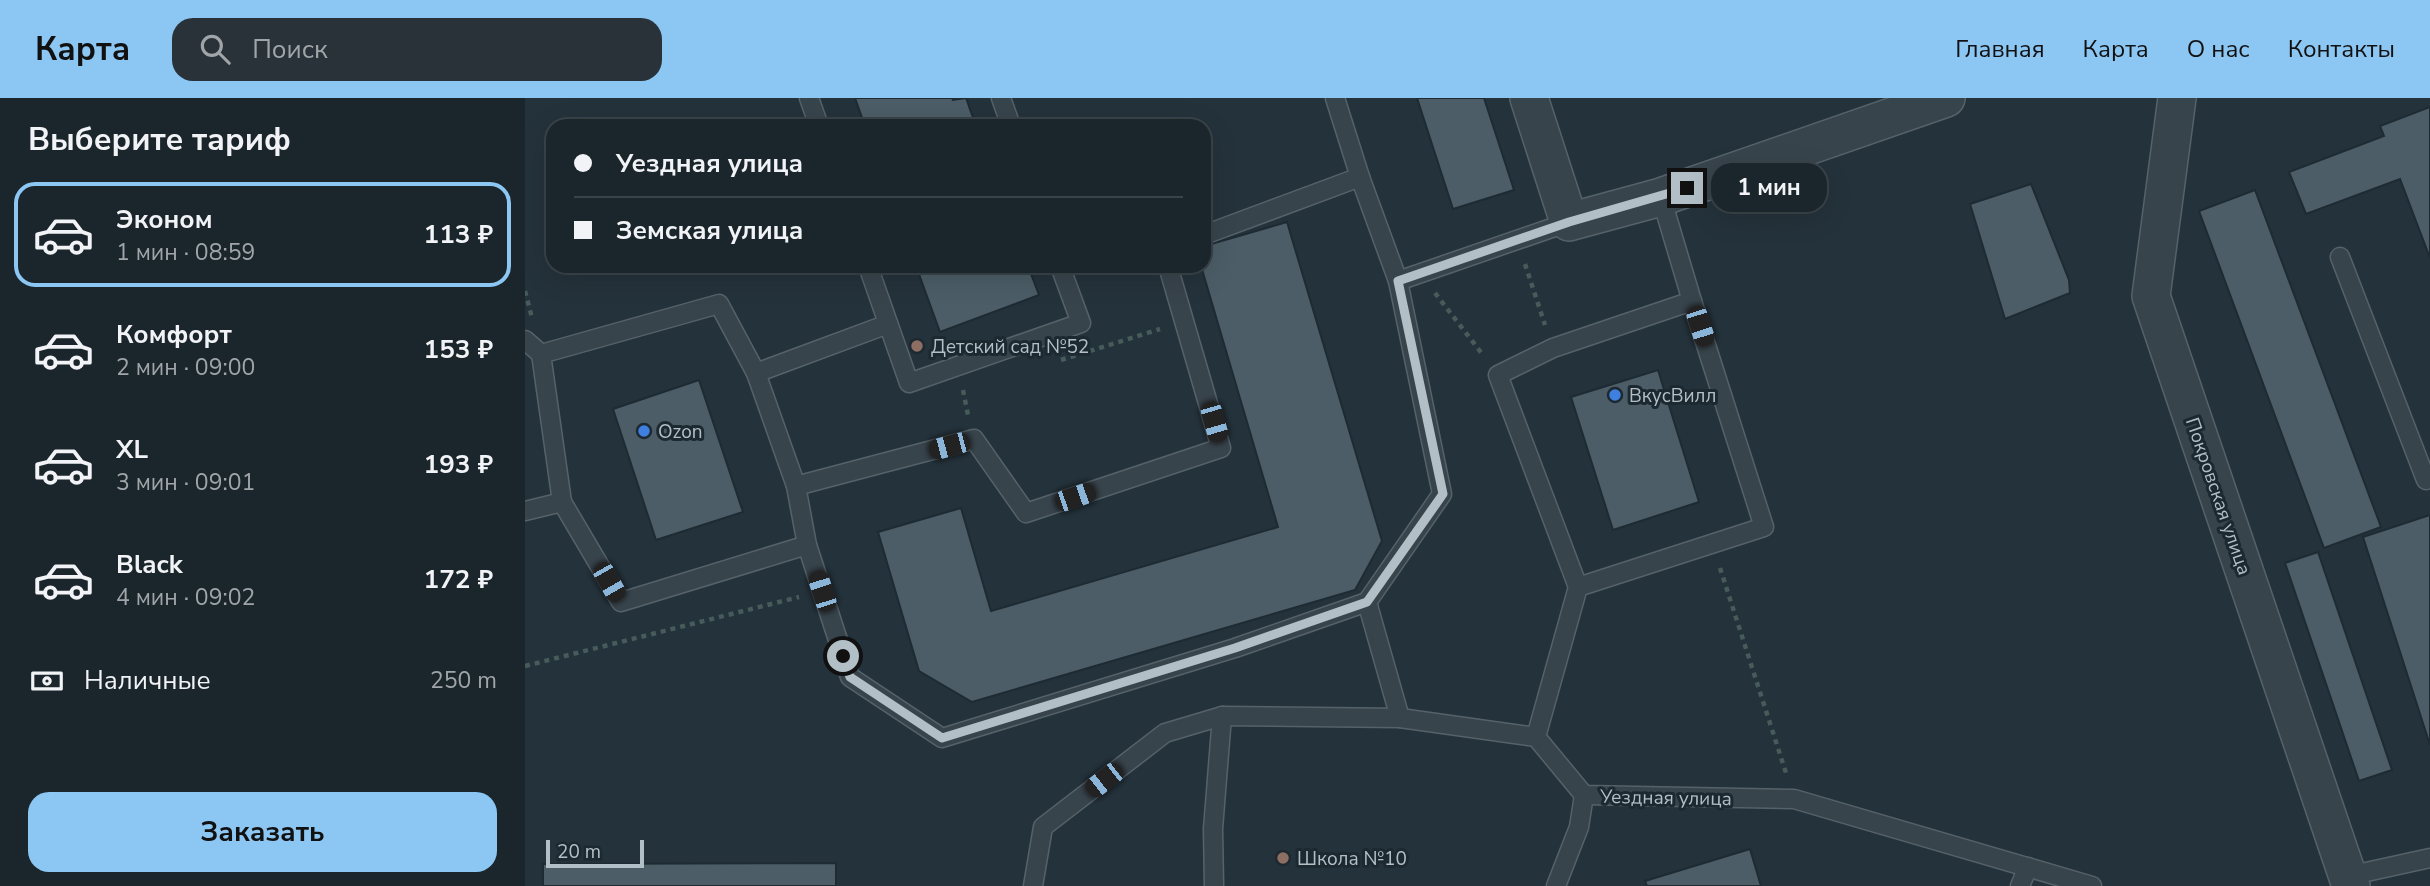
<!DOCTYPE html>
<html lang="ru">
<meta charset="utf-8">
<style>
body{margin:0;font-family:"Nunito Sans",sans-serif;background:#283238;color:#f1f3f6;height:100vh;display:flex;flex-direction:column;font-size:26px;white-space:nowrap}
*{box-sizing:border-box;margin:0}
p{font-size:23px;color:#a0a5a9}
.icon{flex:none;width:38px;height:38px;fill:none;stroke:currentColor;stroke-width:2;stroke-linecap:round;stroke-linejoin:round}
.map{position:relative;flex:1;overflow:hidden}
.details{display:flex;flex-direction:column;background:#1b262c;width:525px}
.details>*{flex:none}
.guide{position:absolute;left:21px;top:21px;width:665px;height:154px;border-radius:21px;box-shadow:0 7px 28px #0002,0 0 0 2px #394348;display:grid;align-content:center;height:154px;padding:0 28px;background:#1b262c}
.scale{position:absolute;left:21px;bottom:18px;width:98px;box-sizing:border-box;padding-left:7px;border:4px solid #b3bfc7;border-top:0;font-size:19px;line-height:24px;white-space:nowrap;color:#b3bfc7;-webkit-text-stroke:5px #1d2931;paint-order:stroke}
.end{position:absolute;width:32px;height:32px;margin:-16px;border:9px solid #b3bfc7;background:#111;box-shadow:0 0 0 4px #111}
.from{border-radius:50%}
.bubble{position:absolute;height:49px;border-radius:21px;background:#1b262c;box-shadow:0 7px 28px #0002,0 0 0 2px #394348;font-size:23px;font-weight:700;line-height:49px;text-align:center}
.car{position:absolute;width:21px;height:42px;margin:-21px -10px;border-radius:9px;box-shadow:0 0 5px 2px #0007;background:linear-gradient(#222 24%,#8ab4d8 0 40%,#222 0 76%,#8ab4d8 0 86%,#222 0)}
.guide b{display:flex;align-items:center;gap:24px;height:66px;font-size:26px}
.guide b+b{border-top:2px solid #394348}
.guide i{width:18px;height:18px;background:#f1f3f6}
ul{padding:0;list-style:none}
li{display:flex;align-items:center;gap:21px;height:105px;margin:0 14px 10px;padding:0 14px;border:4px solid transparent;border-radius:21px}
li div{flex:1}
li b{display:block;font-size:26px}
li em{font-style:normal;font-weight:700}
li.current{border-color:#8cc6f3}
li>.icon{width:63px;height:63px;stroke-width:1.5}
h2{padding:0 28px;font-size:32px;line-height:84px}
.pay{display:flex;align-items:center;gap:18px;height:77px;padding:0 28px;font-size:26px}
.pay p{margin-inline-start:auto}
.button{display:flex;gap:14px;margin-top:auto;padding:14px 28px}
.button a{flex:1;height:80px;border-radius:21px;background:#8cc6f3;color:#111;font-size:28px;font-weight:700;line-height:80px;text-align:center}
header{display:flex;align-items:center;gap:42px;box-sizing:border-box;height:98px;padding:0 35px;background:#8cc6f3;color:#111}
header strong{font-size:33px}
nav{display:flex;gap:38px;margin-inline-start:auto;font-size:24px}
.search{width:490px;height:63px;background:#283238;display:flex;align-items:center;gap:18px;box-sizing:border-box;padding:0 24px;border-radius:21px;color:#a0a5a9;font-size:26px}
main{display:flex;flex:1;min-height:0}
.map>svg:first-child{display:block}
.building{fill:#4c5d67;stroke:#1f2b33;stroke-width:2}
.lines{fill:none;stroke-linecap:round;stroke-linejoin:round}
.service-casing{stroke:#56626a;stroke-width:21}
.minor-casing{stroke:#56626a;stroke-width:40}
.path{stroke:#465b5a;stroke-width:4.5;stroke-dasharray:5 5;stroke-linecap:butt}
.service{stroke:#38444c;stroke-width:18}
.minor{stroke:#38444c;stroke-width:37}
.route{stroke:#b3bfc7;stroke-width:9}
.education-dot{fill:#8d6e63;stroke:#1d2931;stroke-width:2.5}
.shop-dot{fill:#3f7fe0;stroke:#1d2931;stroke-width:2.5}
.labels{text-anchor:middle;stroke-width:6;stroke-linejoin:round;paint-order:stroke}
.poi-label{font-size:19px;fill:#b3bfc7;stroke:#1d2931;text-anchor:start}
.street-label{font-size:19px;fill:#b3bfc7;stroke:#1d2931}
</style>
<header>
<strong>Карта</strong>
<div class="search"><svg class="icon" aria-label="search" viewBox="0 0 24 24"><circle cx="10" cy="10" r="6"/><path d="M15 15l6 6"/></svg>Поиск</div>
<nav><a>Главная</a><a>Карта</a><a>О нас</a><a>Контакты</a></nav>
</header>
<main>
<section class="details">
<h2>Выберите тариф</h2>
<ul>
<li class="current"><svg class="icon" aria-label="car" viewBox="0 0 24 24"><path d="M5 17H2v-5l4-1 3-4h7l3 4 3 1v5h-3M9 17h6M6 11h13"/><circle cx="7" cy="17" r="2"/><circle cx="17" cy="17" r="2"/></svg><div><b>Эконом</b><p>1 мин · 08:59</p></div><em>113 ₽</em></li>
<li><svg class="icon" aria-label="car" viewBox="0 0 24 24"><path d="M5 17H2v-5l4-1 3-4h7l3 4 3 1v5h-3M9 17h6M6 11h13"/><circle cx="7" cy="17" r="2"/><circle cx="17" cy="17" r="2"/></svg><div><b>Комфорт</b><p>2 мин · 09:00</p></div><em>153 ₽</em></li>
<li><svg class="icon" aria-label="car" viewBox="0 0 24 24"><path d="M5 17H2v-5l4-1 3-4h7l3 4 3 1v5h-3M9 17h6M6 11h13"/><circle cx="7" cy="17" r="2"/><circle cx="17" cy="17" r="2"/></svg><div><b>XL</b><p>3 мин · 09:01</p></div><em>193 ₽</em></li>
<li><svg class="icon" aria-label="car" viewBox="0 0 24 24"><path d="M5 17H2v-5l4-1 3-4h7l3 4 3 1v5h-3M9 17h6M6 11h13"/><circle cx="7" cy="17" r="2"/><circle cx="17" cy="17" r="2"/></svg><div><b>Black</b><p>4 мин · 09:02</p></div><em>172 ₽</em></li>
</ul>
<div class="pay"><svg class="icon" aria-label="cash" viewBox="0 0 24 24"><path d="M3 7h18v10H3z"/><circle cx="12" cy="12" r="2"/></svg>Наличные<p>250 m</p></div>
<div class="button"><a>Заказать</a></div>
</section>
<div class="map">
<svg width="1905" height="788" viewBox="0 0 1905 788">
<rect width="100%" height="100%" fill="#24323b"/>
<g class="building">
<path d="M330 0H427L428 2 441 0 451 28H340Z"/>
<path d="M892 0H959L989 92 928 111Z"/>
<path d="M1905 9V160L1875 81 1781 116 1764 74 1859 38 1855 28Z"/>
<path d="M1506 86 1544 182 1545 195 1480 221 1445 106Z"/>
<path d="M1730 92 1856 429 1799 450 1674 113Z"/>
<path d="M762 124 857 443 830 492 447 604 394 573 353 434 436 410 466 513 753 429 676 168H679V148Z"/>
<path d="M391 168H503L514 197 415 234Z"/>
<path d="M1133 272 1174 404 1088 432 1046 299Z"/>
<path d="M174 282 218 414 131 442 88 311Z"/>
<path d="M1905 417V647L1838 439Z"/>
<path d="M1793 454 1867 672 1834 683 1760 465Z"/>
<path d="M1225 751 1236 788H1122L1120 783Z"/>
<path d="M311 765V788H18V766Z"/>
</g>
<g class="lines">
<g class="service-casing">
<g id="service">
<path d="M284 0 294 28"/>
<path d="M476 0 486 28"/>
<path d="M810 0 835 79 873 183 1044 124"/>
<path d="M1136 99 1167 203"/>
<path d="M679 137 835 79"/>
<path d="M1815 159 1901 382 1905 380"/>
<path d="M343 168 384 285 556 225 535 168"/>
<path d="M0 242 16 256 37 404 0 413"/>
<path d="M16 256 194 206 231 275 271 388"/>
<path d="M231 275 363 226"/>
<path d="M37 404 96 504 282 447 271 388 449 341 501 415 696 350 643 168"/>
<path d="M282 447 325 579 417 640 710 550 842 504 875 620 1011 639 1059 697 1269 701 1567 788"/>
<path d="M842 504 917 396 873 183"/>
<path d="M1011 639 1053 489 973 277 1028 250 1167 203 1239 429 1053 489"/>
<path d="M1823 778 1905 760"/>
<path d="M508 788 518 729 640 635 697 618"/>
<path d="M689 788 688 731 697 618 875 620"/>
<path d="M1031 788 1054 729 1059 697"/>
<path d="M1495 788 1503 769"/>
</g>
</g>
<g class="minor-casing">
<g id="minor">
<path d="M1004 0 1044 124 1136 99 1421 0"/>
<path d="M1652 0 1626 198 1826 788"/>
</g>
</g>
<g class="path">
<path d="M1000 166 1020 227"/>
<path d="M0 193 7 220"/>
<path d="M910 195 958 257"/>
<path d="M536 262 635 231"/>
<path d="M438 292 443 317"/>
<path d="M1195 470 1261 675"/>
<path d="M0 568 274 499"/>
</g>
<use href="#service" class="service"/>
<use href="#minor" class="minor"/>
</g>
<g class="lines">
<path class="route" d="M318 558 325 579 417 640 710 550 842 504 918 396 873 183 1044 124 1162 90"/>
</g>
<g class="education-dot">
<circle cx="392" cy="248" r="7"/>
<circle cx="758" cy="760" r="7"/>
</g>
<g class="shop-dot">
<circle cx="1090" cy="297" r="7"/>
<circle cx="119" cy="333" r="7"/>
</g>
<g class="labels">
<g class="poi-label">
<text x="406" y="255">Детский сад №52</text>
<text x="1104" y="304">ВкусВилл</text>
<text x="133" y="340">Ozon</text>
<text x="772" y="767">Школа №10</text>
</g>
<g class="street-label">
<text transform="translate(1694 398) rotate(71)" y="7">Покровская улица</text>
<text transform="translate(1141 699) rotate(1)" y="7">Уездная улица</text>
</g>
</g>
</svg>
<div class="scale">20 m</div>
<i class="end from" style="left:318px;top:558px"></i>
<i class="end" style="left:1162px;top:90px"></i>
<div class="bubble" style="left:1186px;top:65px;width:116px">1 мин</div>
<i class="car" style="left:1175px;top:228px;rotate:162deg"></i>
<i class="car" style="left:689px;top:324px;rotate:164deg"></i>
<i class="car" style="left:424px;top:348px;rotate:255deg"></i>
<i class="car" style="left:550px;top:399px;rotate:71deg"></i>
<i class="car" style="left:84px;top:484px;rotate:150deg"></i>
<i class="car" style="left:297px;top:493px;rotate:342deg"></i>
<i class="car" style="left:579px;top:682px;rotate:232deg"></i>
<div class="guide">
<b><i class="from"></i>Уездная улица</b>
<b><i></i>Земская улица</b>
</div>
</div>
</main>
